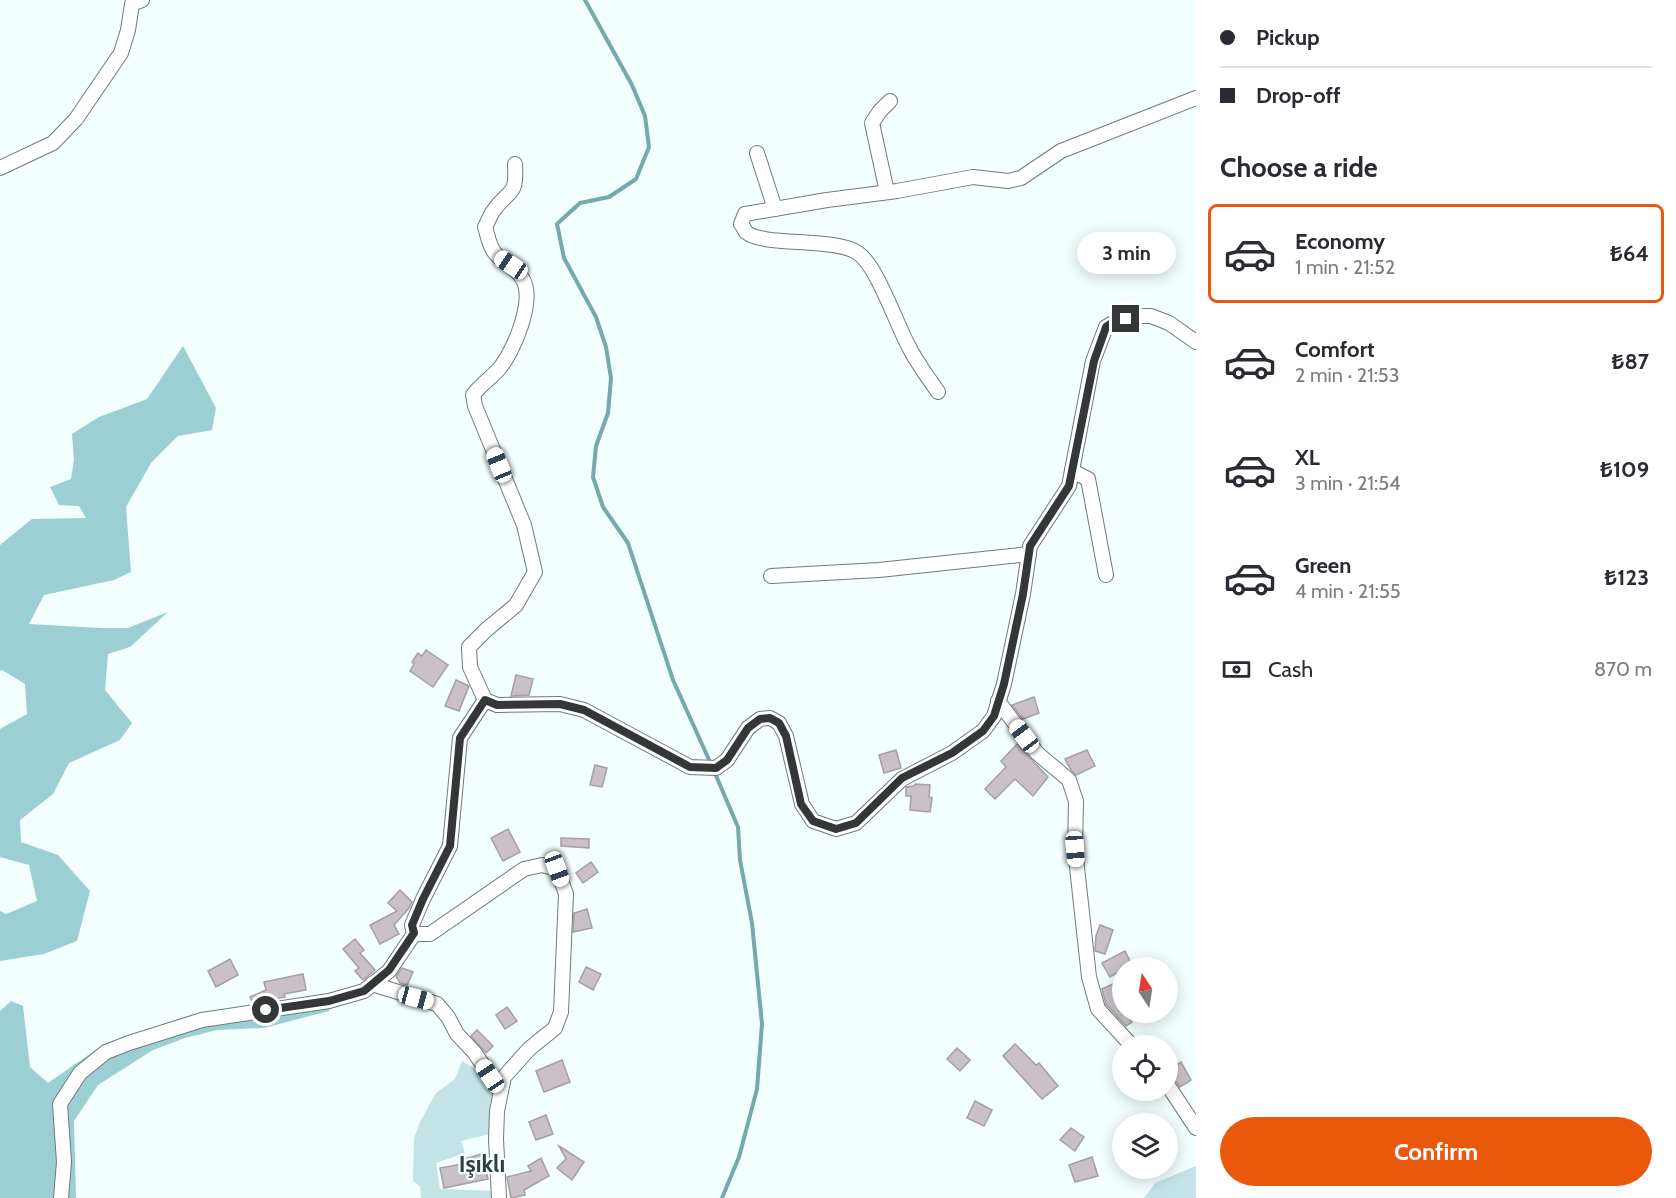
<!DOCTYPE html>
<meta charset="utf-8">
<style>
body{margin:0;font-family:Cabin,sans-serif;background:#f2f2f3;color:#2b2b33;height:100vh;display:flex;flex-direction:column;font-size:22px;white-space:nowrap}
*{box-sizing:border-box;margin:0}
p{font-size:20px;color:#7c7c81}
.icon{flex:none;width:33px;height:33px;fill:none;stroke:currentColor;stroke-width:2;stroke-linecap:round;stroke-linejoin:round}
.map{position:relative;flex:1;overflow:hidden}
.drawer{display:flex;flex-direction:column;background:#fff;width:480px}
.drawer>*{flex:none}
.banner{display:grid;align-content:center;height:132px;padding:0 24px;background:#fff}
.needle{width:39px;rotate:348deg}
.tools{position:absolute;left:1112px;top:957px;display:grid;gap:12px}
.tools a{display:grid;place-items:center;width:66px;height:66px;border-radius:50%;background:#fff;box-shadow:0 3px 15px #0003;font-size:30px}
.end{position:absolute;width:27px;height:27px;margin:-14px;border:8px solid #333738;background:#fff;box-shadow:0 0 0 3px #fff}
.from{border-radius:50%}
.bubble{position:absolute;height:42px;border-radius:21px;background:#fff;box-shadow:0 3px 15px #0003;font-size:20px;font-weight:700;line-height:42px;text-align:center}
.car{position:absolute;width:18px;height:36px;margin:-18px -9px;border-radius:8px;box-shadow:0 0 4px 2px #0007;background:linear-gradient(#fff 24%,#345 0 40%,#fff 0 76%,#345 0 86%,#fff 0)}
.banner b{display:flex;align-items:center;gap:21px;height:57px;font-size:22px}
.banner b+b{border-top:2px solid #e1e1e2}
.banner i{width:15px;height:15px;background:#2b2b33}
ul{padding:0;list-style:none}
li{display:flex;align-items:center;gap:18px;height:99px;margin:0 12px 9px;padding:0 12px;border:3px solid transparent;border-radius:9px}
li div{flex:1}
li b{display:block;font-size:22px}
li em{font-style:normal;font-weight:700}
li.current{border-color:#ea580c}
li>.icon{width:54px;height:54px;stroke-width:1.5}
h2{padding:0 24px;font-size:27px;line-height:72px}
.pay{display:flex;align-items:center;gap:15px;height:66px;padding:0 24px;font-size:22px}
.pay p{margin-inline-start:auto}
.action{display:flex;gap:12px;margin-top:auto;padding:12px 24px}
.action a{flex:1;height:69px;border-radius:36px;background:#ea580c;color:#fff;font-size:24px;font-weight:700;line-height:69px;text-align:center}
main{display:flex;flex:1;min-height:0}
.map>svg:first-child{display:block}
.green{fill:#c3e3e6}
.forest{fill:#9ccfd3}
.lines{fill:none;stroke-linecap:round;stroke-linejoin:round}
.stream{stroke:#77a8ac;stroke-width:4}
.building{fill:#c9c1c7;stroke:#a59ea3;stroke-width:1.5}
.minor-casing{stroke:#717a7a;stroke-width:16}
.minor{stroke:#fff;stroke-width:14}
.route{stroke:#333738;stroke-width:8}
.labels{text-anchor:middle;stroke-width:4.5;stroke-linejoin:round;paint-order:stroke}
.quarter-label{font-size:24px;font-weight:bold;fill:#353d3d;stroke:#f3fefe}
</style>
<main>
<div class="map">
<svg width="1196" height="1198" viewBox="0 0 1196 1198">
<rect width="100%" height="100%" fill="#f3fefe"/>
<g class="green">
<path d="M462 1061 473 1067 493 1083V1108L490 1134 461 1141 465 1153 436 1163 440 1189 496 1191V1198H421L420 1186 413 1181 414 1138 420 1122 436 1093 455 1079Z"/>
<path d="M1196 1166V1198H1144L1155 1183Z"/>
</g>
<g class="forest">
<path d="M183 346 216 408 212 430 178 436 151 463 126 507 131 572 114 580 44 595 29 624 101 628H128L168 612 130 647 108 654 105 690 132 723 120 740 69 763 53 794 20 820 21 842 58 855 90 891 77 941 44 954 0 961V911L6 914 37 901 29 865 0 857V729L27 714 25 684 2 670 0 671V545L32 519 86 518 79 506 59 505 50 487 71 479 74 460 72 434 99 417 147 399Z"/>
<path d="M11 1001 23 1006 30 1067 48 1083 104 1044 194 1014 329 1001V1011L264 1028 217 1030 185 1038 153 1050 98 1085 74 1121 76 1198H0V1011Z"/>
</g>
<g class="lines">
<g class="stream">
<path d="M585 0 632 85 645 116 649 147 636 179 609 197 580 203 557 224 564 258 596 317 606 347 611 378 608 413 596 446 593 477 603 507 628 543 673 680 711 764"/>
<path d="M714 771 738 827 740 860 752 923 762 1024 757 1089 739 1157 722 1198"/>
</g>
</g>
<g class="building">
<path d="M426 650 448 665 433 687 410 671 414 664 412 662 418 653 422 656Z"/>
<path d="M516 675 533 679 529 695 511 696Z"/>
<path d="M456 680 469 686 459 711 445 706Z"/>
<path d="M1034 697 1039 713 1023 719 1012 705Z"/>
<path d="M1017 744 1048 777 1033 796 1015 779 995 799 985 789 1006 767 1001 761Z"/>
<path d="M896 750 901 768 884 773 879 755Z"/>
<path d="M1087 750 1095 766 1076 775 1071 770 1065 759Z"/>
<path d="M595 765 607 768 602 787 590 785Z"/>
<path d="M915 784 930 785 929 797 932 798 930 812 910 810 911 796H906V787L914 786Z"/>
<path d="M508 829 520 852 503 861 491 838Z"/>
<path d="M561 838 589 839V848L561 846Z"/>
<path d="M591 862 598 872 583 883 576 873Z"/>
<path d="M400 890 412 902 409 908 394 925 399 934 380 944 370 925 397 911 388 903Z"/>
<path d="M587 909 592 928 573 932 574 913Z"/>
<path d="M1100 925 1113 930 1105 954 1095 951 1096 936Z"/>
<path d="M355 939 364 950 360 953 375 970 363 980 355 971 359 968 343 949Z"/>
<path d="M1125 951 1132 965 1122 968V970L1110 977 1102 963Z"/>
<path d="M230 959 238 975 216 987 208 971Z"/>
<path d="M586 967 601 974 593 990 579 982Z"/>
<path d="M402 968 413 972 407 985 400 983 396 976Z"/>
<path d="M303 974 306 990 284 994 285 997 253 1003 250 997 266 990 264 982Z"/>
<path d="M1113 984 1122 1003H1120L1122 1012H1126L1132 1022 1126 1026 1106 1004 1102 989Z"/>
<path d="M507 1007 517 1021 505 1029 496 1015Z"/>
<path d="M477 1030 493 1046 486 1053 471 1036Z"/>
<path d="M1015 1044 1036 1065 1039 1063 1058 1086 1042 1099 1003 1056Z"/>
<path d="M957 1048 970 1060 960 1071 947 1059Z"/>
<path d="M562 1060 570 1082 544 1092 536 1071Z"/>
<path d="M1181 1062 1191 1080 1180 1087 1174 1079 1167 1075V1071Z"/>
<path d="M975 1101 992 1110 984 1126 967 1118Z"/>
<path d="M546 1115 553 1134 536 1140 529 1122Z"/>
<path d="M1071 1128 1084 1137 1075 1151 1060 1140Z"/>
<path d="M559 1146 584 1162 572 1180 557 1168 566 1159Z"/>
<path d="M482 1154 488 1179 444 1188 440 1168 462 1164 461 1160Z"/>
<path d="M1092 1157 1098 1176 1075 1182 1069 1165Z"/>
<path d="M541 1158 549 1176 524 1190 525 1195 511 1198 507 1177 531 1171 528 1166Z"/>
</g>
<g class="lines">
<g class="minor-casing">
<g id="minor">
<path d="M757 153 775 209"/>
<path d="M515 164C517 197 510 188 494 210 490 215 488 222 485 227 488 236 489 246 495 253 502 263 516 267 522 278 536 299 514 351 499 369 491 378 481 384 473 395L475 406 524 525 535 572 516 605 486 630 469 647 470 667 485 700 497 705 560 704 584 710 690 767 716 768 727 760 748 728 760 719 770 718 779 723 786 736 802 804 813 821 836 829 856 823 902 779 952 753 983 731 994 716 1004 684 1023 594 1030 546 1069 486 1093 361 1106 327 1113 323 1139 316H1151L1169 323 1196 342"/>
<path d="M0 168 53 143 76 119 121 53 128 30 132 4 142 0"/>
<path d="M887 192 872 123 880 111 890 101"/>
<path d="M938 392C928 377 916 362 908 345 896 323 877 266 858 253 835 237 762 247 746 232 744 229 743 226 741 224L745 214 827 200 897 191 973 177 1008 181 1021 178 1061 151 1196 98"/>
<path d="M1072 471 1088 479 1106 575"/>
<path d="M771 576 879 570 1029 554"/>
<path d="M485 700 460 738 450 846 423 899 412 925 414 934H430L524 869 542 865 557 869 566 894 561 1012 555 1028 529 1049 504 1077 497 1111 496 1139 499 1198"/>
<path d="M998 701 1037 753 1069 780 1076 801 1075 849 1089 977 1098 1009 1132 1046"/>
<path d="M372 984 437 1004 448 1017 457 1034 474 1052 501 1091"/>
<path d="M1167 1084 1196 1128"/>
<path d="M61 1198 64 1162 60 1104 80 1073 106 1052 129 1043 202 1020 329 1001 364 991 389 971 414 934"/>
</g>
</g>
<use href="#minor" class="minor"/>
</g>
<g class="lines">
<path class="route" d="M266 1010 329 1001 364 991 389 970 414 933 412 925 423 899 450 846 460 738 485 700 497 705 560 704 584 710 690 767 716 768 727 760 748 728 760 719 770 718 779 723 786 736 801 804 813 821 836 829 856 823 902 778 952 753 983 731 994 716 1004 684 1023 594 1030 546 1069 486 1094 361 1106 327 1113 322 1126 319"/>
</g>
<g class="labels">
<g class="quarter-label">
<text x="482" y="1172">Işıklı</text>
</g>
</g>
</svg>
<div class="tools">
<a><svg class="needle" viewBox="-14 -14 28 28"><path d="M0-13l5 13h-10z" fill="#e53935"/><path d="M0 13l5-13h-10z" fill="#7c7c81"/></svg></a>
<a><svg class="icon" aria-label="locate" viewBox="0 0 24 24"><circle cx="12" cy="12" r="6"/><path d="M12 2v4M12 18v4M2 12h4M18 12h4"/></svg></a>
<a><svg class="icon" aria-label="layers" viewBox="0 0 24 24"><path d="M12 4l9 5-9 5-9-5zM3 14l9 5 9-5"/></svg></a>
</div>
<i class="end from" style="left:266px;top:1010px"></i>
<i class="end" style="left:1126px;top:319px"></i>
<div class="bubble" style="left:1077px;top:232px;width:99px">3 min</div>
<i class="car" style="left:511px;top:265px;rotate:304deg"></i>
<i class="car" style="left:499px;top:465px;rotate:338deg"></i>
<i class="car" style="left:1024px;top:736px;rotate:323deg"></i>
<i class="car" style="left:1075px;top:849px;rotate:176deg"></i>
<i class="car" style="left:557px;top:869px;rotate:160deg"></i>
<i class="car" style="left:416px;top:998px;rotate:105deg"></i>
<i class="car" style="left:490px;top:1076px;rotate:326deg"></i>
</div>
<section class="drawer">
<div class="banner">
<b><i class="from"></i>Pickup</b>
<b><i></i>Drop-off</b>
</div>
<h2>Choose a ride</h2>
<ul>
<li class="current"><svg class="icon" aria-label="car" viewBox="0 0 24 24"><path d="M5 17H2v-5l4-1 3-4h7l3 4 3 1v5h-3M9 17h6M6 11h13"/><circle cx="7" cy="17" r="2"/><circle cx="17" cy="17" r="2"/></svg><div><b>Economy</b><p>1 min · 21:52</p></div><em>₺64</em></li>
<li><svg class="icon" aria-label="car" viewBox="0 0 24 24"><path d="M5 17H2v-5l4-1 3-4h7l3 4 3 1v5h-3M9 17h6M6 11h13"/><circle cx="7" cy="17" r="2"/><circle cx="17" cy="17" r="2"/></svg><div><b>Comfort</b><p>2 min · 21:53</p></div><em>₺87</em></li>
<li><svg class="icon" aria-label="car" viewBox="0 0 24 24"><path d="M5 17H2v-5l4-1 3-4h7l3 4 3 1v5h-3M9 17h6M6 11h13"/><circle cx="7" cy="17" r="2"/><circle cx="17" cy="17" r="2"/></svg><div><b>XL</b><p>3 min · 21:54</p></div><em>₺109</em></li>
<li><svg class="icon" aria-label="car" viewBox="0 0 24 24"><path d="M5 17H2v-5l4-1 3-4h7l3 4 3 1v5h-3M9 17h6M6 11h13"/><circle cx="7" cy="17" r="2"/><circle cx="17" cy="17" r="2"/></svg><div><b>Green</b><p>4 min · 21:55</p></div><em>₺123</em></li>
</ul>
<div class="pay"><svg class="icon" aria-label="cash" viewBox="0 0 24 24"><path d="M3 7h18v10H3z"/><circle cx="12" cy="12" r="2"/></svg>Cash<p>870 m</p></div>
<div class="action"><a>Confirm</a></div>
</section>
</main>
